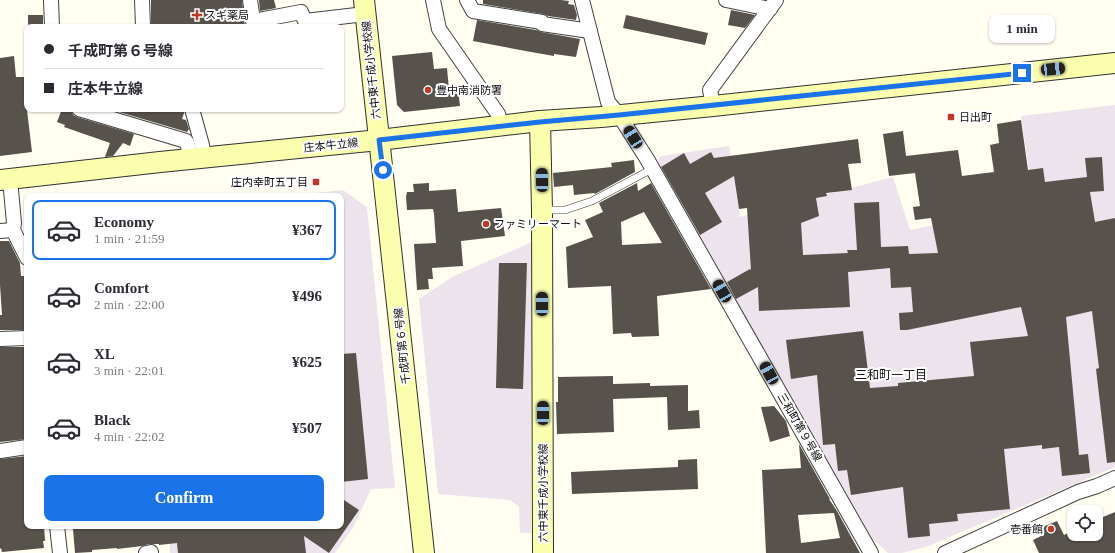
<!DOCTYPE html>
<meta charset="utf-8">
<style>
body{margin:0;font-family:"Times New Roman","Noto Sans JP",serif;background:#f7f7f7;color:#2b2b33;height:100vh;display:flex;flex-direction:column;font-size:15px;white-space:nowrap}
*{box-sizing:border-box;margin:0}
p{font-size:13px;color:#7c7c81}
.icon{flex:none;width:22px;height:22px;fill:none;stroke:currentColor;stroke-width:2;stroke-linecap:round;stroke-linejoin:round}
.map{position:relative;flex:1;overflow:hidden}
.sheet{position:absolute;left:24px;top:193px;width:320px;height:336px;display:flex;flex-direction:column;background:#fff;border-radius:8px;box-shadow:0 1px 3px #0004}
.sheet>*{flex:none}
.banner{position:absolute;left:24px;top:24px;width:320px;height:88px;border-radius:8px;box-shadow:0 1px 3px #0004;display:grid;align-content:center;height:88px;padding:0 20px;background:#fff}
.tools{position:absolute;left:1067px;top:505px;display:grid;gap:8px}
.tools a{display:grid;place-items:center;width:36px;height:36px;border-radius:8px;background:#fff;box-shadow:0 1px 3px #0004;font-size:20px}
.end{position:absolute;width:18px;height:18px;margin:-9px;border:5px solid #1a73e8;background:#fff;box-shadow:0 0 0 2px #fff}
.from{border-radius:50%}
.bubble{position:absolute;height:28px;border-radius:8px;background:#fff;box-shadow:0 1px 3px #0004;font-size:13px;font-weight:700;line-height:28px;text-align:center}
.car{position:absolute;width:12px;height:24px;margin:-12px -6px;border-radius:5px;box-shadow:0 0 3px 1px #0007;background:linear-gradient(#222 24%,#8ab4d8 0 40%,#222 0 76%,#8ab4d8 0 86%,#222 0)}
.banner b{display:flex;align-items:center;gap:14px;height:38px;font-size:15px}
.banner b+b{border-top:1px solid #e1e1e2}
.banner i{width:10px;height:10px;background:#2b2b33}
ul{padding:7px 0 0;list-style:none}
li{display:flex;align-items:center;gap:12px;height:60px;margin:0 8px 6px;padding:0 12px;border:2px solid transparent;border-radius:8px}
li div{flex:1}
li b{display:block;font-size:15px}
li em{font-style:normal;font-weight:700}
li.active{border-color:#1a73e8}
li>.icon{width:36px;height:36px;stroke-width:1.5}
.action{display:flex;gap:8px;margin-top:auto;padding:8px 20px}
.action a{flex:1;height:46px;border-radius:8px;background:#1a73e8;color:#fff;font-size:16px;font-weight:700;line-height:46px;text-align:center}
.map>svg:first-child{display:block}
.industrial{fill:#ede3ec}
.building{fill:#57524b;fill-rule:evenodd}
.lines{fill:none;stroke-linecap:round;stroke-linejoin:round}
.lane-casing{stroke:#424242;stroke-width:8}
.street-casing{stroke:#424242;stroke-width:16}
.secondary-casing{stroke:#313131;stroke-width:22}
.lane{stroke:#fff;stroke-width:7}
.street{stroke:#fff;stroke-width:14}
.secondary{stroke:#fafead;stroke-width:20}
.route{stroke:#1a73e8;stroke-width:5}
.poi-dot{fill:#bd3828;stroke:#fff;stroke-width:1.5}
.labels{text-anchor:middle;stroke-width:4;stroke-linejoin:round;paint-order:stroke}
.poi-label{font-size:11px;fill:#0f0f0f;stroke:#fff;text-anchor:start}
.street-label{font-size:11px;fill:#0f0f0f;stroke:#fff}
.neighbourhood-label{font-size:12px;fill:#0f0f0f;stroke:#fff}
</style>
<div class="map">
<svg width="1115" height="553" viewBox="0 0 1115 553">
<rect width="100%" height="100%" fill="#fffef1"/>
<g class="industrial">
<path d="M1115 105V467L926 547 902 553H888L866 533 656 165 661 156 729 146 740 217 893 177 910 230 1034 204 1021 116Z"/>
<path d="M343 190 367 207 395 488 371 489 354 526 335 553H170L168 526H341V196H287Z"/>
<path d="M532 242 531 533H520L519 507 510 500 438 494 419 299 452 277Z"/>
</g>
<g class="building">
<path d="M151 0H242L245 27H151Z"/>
<path d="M259 0H274L276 8 260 11Z"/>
<path d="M483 0H561L569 1 568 4 574 5 577 15 576 20 548 16 543 14 483 4Z"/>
<path d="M731 10 755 15 745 28 728 25Z"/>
<rect x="28" y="15" width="15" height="12"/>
<path d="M626 15 708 33 705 45 623 28Z"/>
<path d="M477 20 536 30 541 32 580 39 576 57 554 54V56L531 52 473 41Z"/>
<path d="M432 52 434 69 447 68 449 90 458 89 460 106 404 112 397 105 392 56Z"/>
<path d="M14 56 16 77H27V110L32 152 0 156V58Z"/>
<path d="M62 109H71L73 115 77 117 134 134 130 146 123 143 113 156 105 157 110 143 64 127 65 125 57 122Z"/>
<path d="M109 109H184V113L182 119 186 120 189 129 187 132Z"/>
<path d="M1021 120 1028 170 1043 168 1045 182 1087 177 1085 158 1102 157 1104 191 1090 192 1095 222 1115 218V462L1107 463 1096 369 1099 368 1092 311 1066 317 1079 455 1088 454 1090 473 1062 476 1059 447 1042 449V445L1004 449 1010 509 957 514 958 521 929 524 930 536 908 538 903 487 851 495 847 470 838 471 835 444 823 445 817 375 791 379 786 340 863 331 870 388 898 386V383L974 376 970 342 1028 336 1021 307 907 330H900L899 313 913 312 911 287 891 288 890 268 848 272 850 307 759 311 758 287 736 299 727 282 750 269 751 270 747 208 739 209 734 176 705 193 722 222 700 235 661 167 684 153 690 164 711 152 714 158 858 139 861 163 848 164 852 190 826 193 827 196 816 198 819 216 801 223 803 255 848 253 847 250H857L854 203 879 202 881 247 908 246 909 254 938 253 931 218 915 220 913 207 920 206 915 173 889 176 883 134 903 131 906 156 958 150 962 176 994 172 990 145 999 143 997 124Z"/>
<path d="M634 160 635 172 595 194 594 193 574 195 573 185 554 187 553 173 612 167 611 163Z"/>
<path d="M429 183V191L456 189 458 212 501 208 505 236 461 241 463 266 432 268 433 279H428L429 289 417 290 414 244 436 243 434 214 433 209 407 210 406 197 407 192H414L413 184Z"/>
<path d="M637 183 638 191 651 183 711 289 657 296 659 336 632 337 631 333 613 334 611 286 568 288 566 247 593 237 585 220 603 212 599 203ZM644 212 662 243 622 245 621 222Z"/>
<path d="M0 241H9L20 263 21 276H24L25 287H27V306H25L26 330H0V315H2L0 285Z"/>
<path d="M499 263H527L523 389 496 388Z"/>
<path d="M0 347H27V439L0 442Z"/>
<path d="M356 353 368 479 341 482V354Z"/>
<path d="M613 376V384L650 383V386L688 385V411L699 410 700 428 668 430 667 397 613 399 614 432 557 434 556 402H558V377Z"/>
<path d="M774 406 786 421 790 436 770 442 761 407Z"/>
<path d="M799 444 830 499H829L837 511 860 553H766L762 470 801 468ZM834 513 840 538 801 543 798 515Z"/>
<path d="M27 456V526H44L45 541H43L44 548 2 552 1 548 0 549V459Z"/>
<path d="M697 459 698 489 572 494 571 472 678 467V460Z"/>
<path d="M341 498 359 510 329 553 304 536 306 553H178L177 543 159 545V544H149L142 546 117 549V548L92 550V552L75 553 73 529 120 526H341Z"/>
<path d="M1115 512V553H1039L1033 540 1043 535 1040 528 1057 521 1064 535 1074 530V534H1096V520Z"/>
</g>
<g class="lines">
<g class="lane-casing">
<path id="lane" d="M544 210H565L592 201 652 169"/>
</g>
<g class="street-casing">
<g id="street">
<path d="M51 0 52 27"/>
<path d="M142 0 143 27"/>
<path d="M250 0 254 27"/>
<path d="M433 0 439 29 498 114 502 126"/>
<path d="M467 0 473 11 542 22V24L590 31"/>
<path d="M582 0 608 102 619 115 647 159 871 553"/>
<path d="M726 0 770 9"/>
<path d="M254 21 301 12 305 21 365 14"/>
<path d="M713 106 710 90 776 0"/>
<path d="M79 109 186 141 188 146 190 160"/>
<path d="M192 109 202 145 204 158"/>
<path d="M10 179 14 223 13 230 27 258"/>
<path d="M0 231 13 230"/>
<path d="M0 339 27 338"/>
<path d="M0 451 27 447"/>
<path d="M57 526 60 553"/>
<path d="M146 553 151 552"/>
<path d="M945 553 1078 492 1097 486 1115 478"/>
</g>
</g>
<g class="secondary-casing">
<g id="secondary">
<path d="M364 0 424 553"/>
<path d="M540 121 542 210 543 553"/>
<path d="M0 180 160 162 379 140 540 121 601 117 713 106 1115 63"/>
</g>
</g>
<use href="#lane" class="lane"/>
<use href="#street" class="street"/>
<use href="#secondary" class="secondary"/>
</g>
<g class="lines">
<path class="route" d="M383 170 379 140 540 122 619 115 1022 73"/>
</g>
<g class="poi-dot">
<path d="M195 9h4v4h4v4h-4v4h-4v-4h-4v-4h4z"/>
<circle cx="428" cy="90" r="4"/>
<rect x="947" y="113" width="8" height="8" rx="2"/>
<rect x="312" y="178" width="8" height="8" rx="2"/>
<circle cx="486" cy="224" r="4"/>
<circle cx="1051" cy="529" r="4"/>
</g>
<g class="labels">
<g class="poi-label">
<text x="205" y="19">スギ薬局</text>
<text x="436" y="94">豊中南消防署</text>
<text x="959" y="121">日出町</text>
<text x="308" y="186" text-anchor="end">庄内幸町五丁目</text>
<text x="494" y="228">ファミリーマート</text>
<text x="1043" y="533" text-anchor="end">壱番館</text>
</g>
<g class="street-label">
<text transform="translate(371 70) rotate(-96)" y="4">六中東千成小学校線</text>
<text transform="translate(331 145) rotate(-6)" y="4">庄本牛立線</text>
<text transform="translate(402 346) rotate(-96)" y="4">千成町第６号線</text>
<text transform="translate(800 427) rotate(60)" y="4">三和町第９号線</text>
<text transform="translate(543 493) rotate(-90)" y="4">六中東千成小学校線</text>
</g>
<g class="neighbourhood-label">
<text x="891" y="379">三和町一丁目</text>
</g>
</g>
</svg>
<div class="tools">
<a><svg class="icon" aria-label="locate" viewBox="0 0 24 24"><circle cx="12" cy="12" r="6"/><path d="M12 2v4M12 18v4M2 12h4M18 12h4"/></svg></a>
</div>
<i class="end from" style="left:383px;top:170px"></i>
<i class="end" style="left:1022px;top:73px"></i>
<div class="bubble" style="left:989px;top:15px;width:66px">1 min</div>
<i class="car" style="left:1053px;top:69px;rotate:84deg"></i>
<i class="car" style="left:633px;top:137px;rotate:328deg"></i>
<i class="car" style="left:542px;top:180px;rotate:359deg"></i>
<i class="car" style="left:722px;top:291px;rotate:330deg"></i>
<i class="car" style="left:542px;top:304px;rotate:0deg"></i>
<i class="car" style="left:769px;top:373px;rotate:331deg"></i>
<i class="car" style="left:543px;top:413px;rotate:0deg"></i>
<div class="banner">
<b><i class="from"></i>千成町第６号線</b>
<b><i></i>庄本牛立線</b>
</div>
<section class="sheet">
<ul>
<li class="active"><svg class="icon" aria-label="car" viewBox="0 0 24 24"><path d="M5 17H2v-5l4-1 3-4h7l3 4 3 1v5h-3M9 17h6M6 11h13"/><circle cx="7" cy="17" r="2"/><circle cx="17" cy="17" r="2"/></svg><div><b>Economy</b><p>1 min · 21:59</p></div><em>¥367</em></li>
<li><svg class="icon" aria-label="car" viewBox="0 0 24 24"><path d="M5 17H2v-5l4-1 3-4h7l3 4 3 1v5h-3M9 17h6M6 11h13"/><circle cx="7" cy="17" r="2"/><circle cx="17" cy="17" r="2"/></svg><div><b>Comfort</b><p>2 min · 22:00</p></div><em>¥496</em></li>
<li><svg class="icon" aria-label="car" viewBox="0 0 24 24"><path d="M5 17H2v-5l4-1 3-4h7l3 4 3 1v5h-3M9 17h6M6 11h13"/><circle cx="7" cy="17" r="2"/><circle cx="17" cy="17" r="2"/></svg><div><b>XL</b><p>3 min · 22:01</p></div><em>¥625</em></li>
<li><svg class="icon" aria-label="car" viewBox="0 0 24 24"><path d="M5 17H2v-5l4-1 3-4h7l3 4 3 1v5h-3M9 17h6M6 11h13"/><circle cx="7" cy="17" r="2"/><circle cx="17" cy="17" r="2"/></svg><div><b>Black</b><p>4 min · 22:02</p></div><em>¥507</em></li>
</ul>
<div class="action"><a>Confirm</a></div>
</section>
</div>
